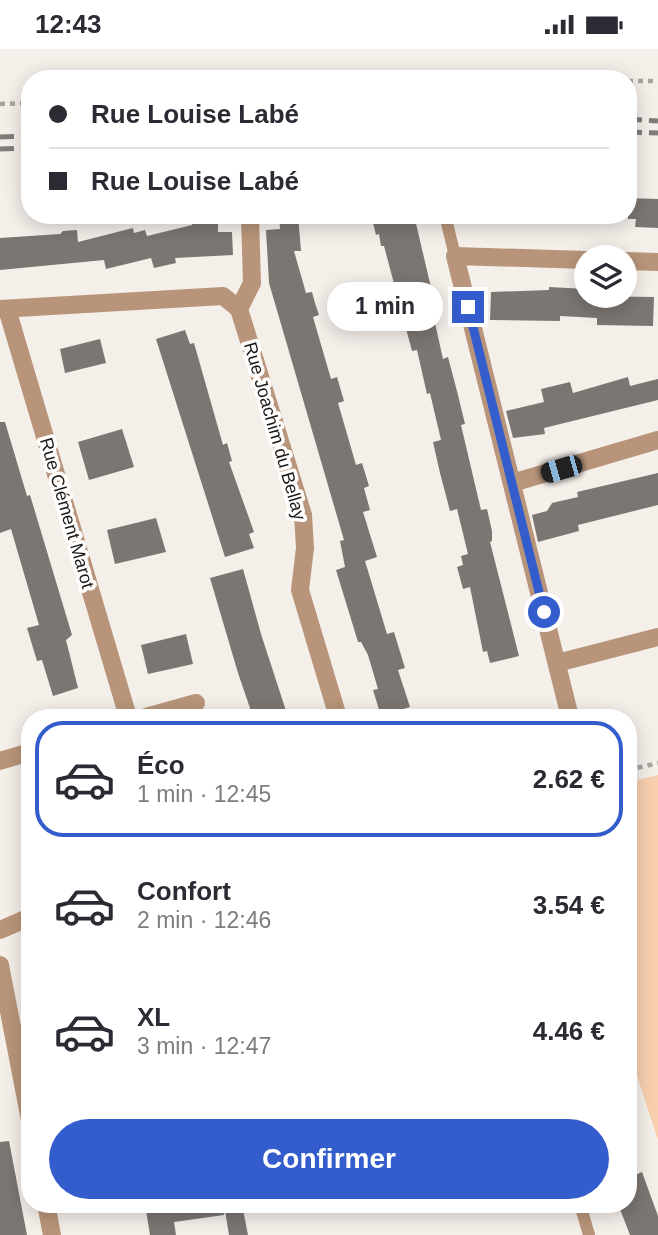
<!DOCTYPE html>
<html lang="fr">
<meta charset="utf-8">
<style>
body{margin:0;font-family:Helvetica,sans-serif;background:#f7f7f7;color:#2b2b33;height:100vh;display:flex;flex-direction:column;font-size:26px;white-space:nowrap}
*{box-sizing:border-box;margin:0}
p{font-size:23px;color:#7c7c81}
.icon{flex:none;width:38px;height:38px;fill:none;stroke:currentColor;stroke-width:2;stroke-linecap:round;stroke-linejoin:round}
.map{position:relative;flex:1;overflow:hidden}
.drawer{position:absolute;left:21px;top:660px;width:616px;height:504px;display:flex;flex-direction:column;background:#fff;border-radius:28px;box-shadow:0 4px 18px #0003}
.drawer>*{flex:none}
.hud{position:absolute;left:21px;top:21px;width:616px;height:154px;border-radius:28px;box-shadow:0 4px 18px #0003;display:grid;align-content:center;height:154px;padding:0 28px;background:#fff}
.controls{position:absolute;left:574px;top:196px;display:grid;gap:14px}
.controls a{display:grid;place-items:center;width:63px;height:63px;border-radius:50%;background:#fff;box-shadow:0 4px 18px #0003;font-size:35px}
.end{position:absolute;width:32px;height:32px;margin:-16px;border:9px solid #335ccc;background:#fff;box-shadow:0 0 0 4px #fff}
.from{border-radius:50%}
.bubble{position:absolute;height:49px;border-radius:24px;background:#fff;box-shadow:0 4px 18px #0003;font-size:23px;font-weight:800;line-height:49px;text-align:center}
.car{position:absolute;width:21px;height:42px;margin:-21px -10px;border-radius:9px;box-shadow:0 0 5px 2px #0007;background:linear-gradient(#222 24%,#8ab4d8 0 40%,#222 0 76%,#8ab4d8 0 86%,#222 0)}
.hud b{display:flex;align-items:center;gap:24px;height:66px;font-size:26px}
.hud b+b{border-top:2px solid #e1e1e2}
.hud i{width:18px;height:18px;background:#2b2b33}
ul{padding:12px 0 0;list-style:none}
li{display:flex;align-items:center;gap:21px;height:116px;margin:0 14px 10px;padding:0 14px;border:4px solid transparent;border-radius:28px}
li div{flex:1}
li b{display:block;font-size:26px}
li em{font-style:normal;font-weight:800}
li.current{border-color:#335ccc}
li>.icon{width:63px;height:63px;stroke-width:1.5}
.primary-button{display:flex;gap:14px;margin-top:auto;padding:14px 28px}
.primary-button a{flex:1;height:80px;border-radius:42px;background:#335ccc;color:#fff;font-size:28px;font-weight:800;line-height:80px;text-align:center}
.status{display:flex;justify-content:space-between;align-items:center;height:49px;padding:0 35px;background:#fff;direction:ltr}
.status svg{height:19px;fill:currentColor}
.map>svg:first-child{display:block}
.green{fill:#f8cfae}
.building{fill:#7c7672}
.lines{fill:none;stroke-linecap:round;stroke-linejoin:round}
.path{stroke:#a8a4a0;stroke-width:4.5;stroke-dasharray:5 5;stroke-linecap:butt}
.service{stroke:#b8957a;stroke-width:12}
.minor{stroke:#b8957a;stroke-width:18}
.rail{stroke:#807c79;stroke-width:5;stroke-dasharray:14 7;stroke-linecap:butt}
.route{stroke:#335ccc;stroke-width:9}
.labels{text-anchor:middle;stroke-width:7;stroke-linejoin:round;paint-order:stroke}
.street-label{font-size:18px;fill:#1a1817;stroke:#fffefd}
</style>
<div class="status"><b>12:43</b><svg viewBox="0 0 49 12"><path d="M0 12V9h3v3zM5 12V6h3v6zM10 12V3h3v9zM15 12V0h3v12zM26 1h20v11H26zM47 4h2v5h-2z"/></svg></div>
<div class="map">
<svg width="658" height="1186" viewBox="0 0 658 1186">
<rect width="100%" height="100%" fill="#f5efea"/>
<path class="green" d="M658 726V1091L628 999V733Z"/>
<g class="building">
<path d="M628 149 658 150V179L635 178 636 170H628Z"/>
<path d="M192 166H218V183H232L233 206 175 209 176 214 154 219 151 209 106 220 104 211 0 221V189L60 185 63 182 77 181 78 193 133 179 134 184 145 181 147 187 192 176Z"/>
<path d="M279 166H298L301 202H294L306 244 312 243 315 254 319 266 313 268 331 330 337 328 344 352 338 354 356 416 362 414 369 437 364 439 370 461 363 463 377 508 365 512 387 585 394 583 405 619 398 621 410 658 381 667 373 641 378 640 368 606 361 593H358L336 521 345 518 340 492 344 491 269 234 266 181 280 180Z"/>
<path d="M371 166H414L437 264 433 265 443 310 448 308 458 346 465 375 461 376 481 461 487 460 492 482V492L490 493 519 607 490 614 487 602 483 603 470 538 463 540 457 518 463 516 461 507 468 505 457 460 450 462 440 424 433 393 441 391 430 344 427 345 417 301 412 302 384 197H381L379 185 376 186Z"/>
<path d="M549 238 586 240V247L654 248 653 277 597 276V269L560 267V272L490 271 491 243 549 241Z"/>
<path d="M185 281 190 295 194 294 223 396 227 394 232 412 229 413 254 483 249 485 254 499 225 508 156 290Z"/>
<path d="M100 290 106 314 65 324 60 300Z"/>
<path d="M628 328 630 337 658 330V351L544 379 545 385 513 389 506 362 544 353 541 340 570 333 573 344Z"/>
<path d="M0 373H5L27 447 30 446 72 586 66 591 78 639 53 647 42 611 37 612 27 579 39 576 11 480 0 484Z"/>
<path d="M122 380 134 418 89 431 78 393Z"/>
<path d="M658 424V456L578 476 579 482 538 493 532 466 547 462 552 454 578 448 577 443Z"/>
<path d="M156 469 166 503 115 515 107 481Z"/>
<path d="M243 520 261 585 288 668H253L238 624 210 529Z"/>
<path d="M186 585 193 615 148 625 141 596Z"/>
<path d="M9 1092 22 1160 27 1186H0V1093Z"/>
<path d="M642 1123 658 1167V1186H630L618 1155H628V1129Z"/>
<path d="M145 1155H223L224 1166 174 1173 176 1186H150Z"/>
<path d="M224 1155H242L248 1186H229Z"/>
</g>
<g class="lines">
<g class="path">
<path d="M461 30H530"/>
<path d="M628 32H658"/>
<path d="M0 55 30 54"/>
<path d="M628 721 658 714"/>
</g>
<g class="service">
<path d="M445 166 455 207"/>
<path d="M580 1155 589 1186"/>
</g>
<g class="minor">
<path d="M250 168 252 234 239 260 303 466 305 499 300 541 338 668"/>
<path d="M625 212 658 213"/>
<path d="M0 260 223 247 239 260"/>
<path d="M7 260 128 668"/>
<path d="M512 434 658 391"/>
<path d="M557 614 658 588"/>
<path d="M146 668 196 654"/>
<path d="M570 668 455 207 586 211"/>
<path d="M0 712 30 703"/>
<path d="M0 881 30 868"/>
<path d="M0 916 30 1071"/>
<path d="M46 1155 52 1186"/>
</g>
<g class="rail">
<path d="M628 70 658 72"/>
<path d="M628 83 658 84"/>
<path d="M0 88 30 87"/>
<path d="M0 100 30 99"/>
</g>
</g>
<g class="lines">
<path class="route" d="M468 258 544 563"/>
</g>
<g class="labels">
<g class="street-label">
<text transform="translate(275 382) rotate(74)" y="6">Rue Joachim du Bellay</text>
<text transform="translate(67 464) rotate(74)" y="6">Rue Clément Marot</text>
</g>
</g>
</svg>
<div class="controls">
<a><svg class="icon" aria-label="layers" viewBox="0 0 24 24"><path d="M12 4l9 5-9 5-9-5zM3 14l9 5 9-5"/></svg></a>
</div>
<i class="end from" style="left:544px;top:563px"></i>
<i class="end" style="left:468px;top:258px"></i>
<div class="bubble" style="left:327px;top:233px;width:116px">1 min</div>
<i class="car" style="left:561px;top:420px;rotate:254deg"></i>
<div class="hud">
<b><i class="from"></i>Rue Louise Labé</b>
<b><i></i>Rue Louise Labé</b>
</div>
<section class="drawer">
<ul>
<li class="current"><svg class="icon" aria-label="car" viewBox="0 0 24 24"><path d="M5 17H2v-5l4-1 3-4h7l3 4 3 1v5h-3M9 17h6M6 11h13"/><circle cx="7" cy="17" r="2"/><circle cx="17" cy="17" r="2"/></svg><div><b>Éco</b><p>1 min · 12:45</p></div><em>2.62 €</em></li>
<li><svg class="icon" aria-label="car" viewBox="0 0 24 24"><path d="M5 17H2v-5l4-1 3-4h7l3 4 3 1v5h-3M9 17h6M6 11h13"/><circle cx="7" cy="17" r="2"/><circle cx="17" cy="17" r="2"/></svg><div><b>Confort</b><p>2 min · 12:46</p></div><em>3.54 €</em></li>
<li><svg class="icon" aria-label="car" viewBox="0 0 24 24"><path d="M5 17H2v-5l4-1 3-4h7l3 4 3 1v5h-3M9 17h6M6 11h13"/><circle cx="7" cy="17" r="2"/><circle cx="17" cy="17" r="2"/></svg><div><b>XL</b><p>3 min · 12:47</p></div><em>4.46 €</em></li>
</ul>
<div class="primary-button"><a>Confirmer</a></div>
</section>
</div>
